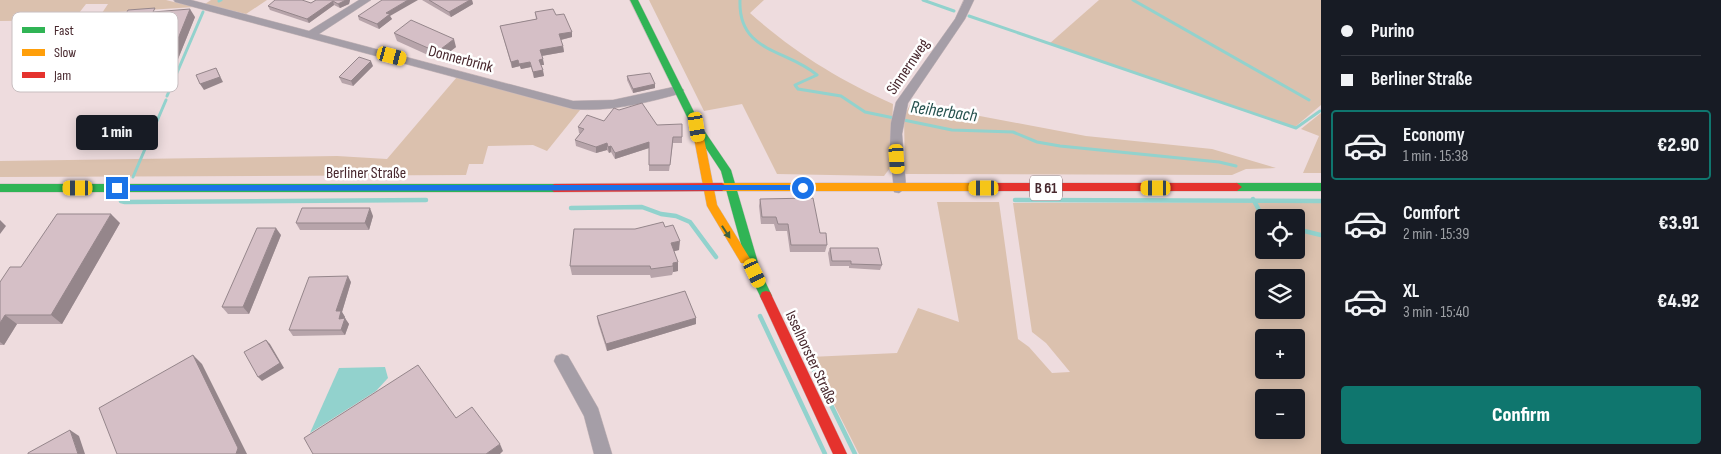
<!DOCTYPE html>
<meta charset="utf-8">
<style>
body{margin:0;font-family:"Sofia Sans Condensed",sans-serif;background:#20242c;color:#f1f3f6;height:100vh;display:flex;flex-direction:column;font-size:19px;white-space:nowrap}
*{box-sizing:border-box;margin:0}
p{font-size:16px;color:#9ea1a6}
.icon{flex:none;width:28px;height:28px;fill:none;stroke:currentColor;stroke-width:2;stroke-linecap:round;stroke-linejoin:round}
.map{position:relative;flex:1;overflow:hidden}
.side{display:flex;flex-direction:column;background:#171b24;width:400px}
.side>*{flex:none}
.top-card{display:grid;align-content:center;height:110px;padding:0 20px;background:#171b24}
.buttons{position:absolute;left:1255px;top:209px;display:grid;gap:10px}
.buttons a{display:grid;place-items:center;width:50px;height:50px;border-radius:5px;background:#171b24;box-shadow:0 2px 12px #0003;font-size:25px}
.end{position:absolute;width:22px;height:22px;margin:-11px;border:6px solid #1a73e8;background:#fff;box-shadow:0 0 0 2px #fff}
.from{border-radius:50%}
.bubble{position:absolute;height:35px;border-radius:5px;background:#171b24;box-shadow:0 2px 12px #0003;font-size:16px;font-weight:800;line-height:35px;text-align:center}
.car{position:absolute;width:15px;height:30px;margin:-15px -8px;border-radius:6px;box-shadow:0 0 4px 1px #0007;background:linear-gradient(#f5c518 24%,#345 0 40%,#f5c518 0 76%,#345 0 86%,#f5c518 0)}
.top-card b{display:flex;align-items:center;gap:18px;height:48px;font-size:19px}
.top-card b+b{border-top:1px solid #363941}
.top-card i{width:12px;height:12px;background:#f1f3f6}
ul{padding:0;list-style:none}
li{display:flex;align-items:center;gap:15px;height:70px;margin:0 10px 8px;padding:0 10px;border:2px solid transparent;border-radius:5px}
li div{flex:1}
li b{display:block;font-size:19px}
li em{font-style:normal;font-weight:800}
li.selected{border-color:#0f766e}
li>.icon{width:45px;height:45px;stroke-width:1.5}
.primary-button{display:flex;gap:10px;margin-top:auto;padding:10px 20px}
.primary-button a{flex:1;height:58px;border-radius:5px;background:#0f766e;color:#fff;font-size:20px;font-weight:800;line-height:58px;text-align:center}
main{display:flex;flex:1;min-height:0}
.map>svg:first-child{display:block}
.green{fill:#dbc1ae;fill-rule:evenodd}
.water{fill:#92d2cd}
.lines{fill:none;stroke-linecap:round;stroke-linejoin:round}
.stream-far1{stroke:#92d2cd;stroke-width:3}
.stream{stroke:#92d2cd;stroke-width:4.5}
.street-casing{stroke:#cbbabc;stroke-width:1}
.fast-casing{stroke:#cbbabc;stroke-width:1}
.slow-casing{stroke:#cbbabc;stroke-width:1}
.jam-casing{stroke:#cbbabc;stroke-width:1}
.street{fill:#a59ea7;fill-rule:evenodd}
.fast{fill:#30b455;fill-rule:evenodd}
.slow{fill:#ff9f0a;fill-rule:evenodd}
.jam{fill:#e5322d;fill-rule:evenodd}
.wall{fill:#b7a4aa}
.shaded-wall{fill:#95868b}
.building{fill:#d5bfc6;stroke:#95868b}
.oneway{fill:#3e603e}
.route{fill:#1a73e8}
.labels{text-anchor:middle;stroke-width:5;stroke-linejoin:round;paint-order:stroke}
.shield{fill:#fff;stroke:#7f686d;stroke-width:1}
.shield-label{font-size:15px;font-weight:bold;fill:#48282e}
.street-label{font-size:16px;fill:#48282e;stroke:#fff}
.water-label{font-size:18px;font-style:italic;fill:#25514e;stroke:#fff}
.key{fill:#fff;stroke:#c8bec0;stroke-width:1}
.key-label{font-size:14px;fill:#48282e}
</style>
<main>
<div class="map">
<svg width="1321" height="454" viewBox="0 0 1321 454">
<rect width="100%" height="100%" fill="#eedcde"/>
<g class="green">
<path d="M0 0H166L194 7 102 13 108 4H86L75 18H98L96 20 0 21Z"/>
<path d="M211 0H267L246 14 205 4Z"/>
<path d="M649 0H764L750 13C795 53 838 79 893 104L890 168 884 176 777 174 742 104 704 111Z"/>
<path d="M1099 0H1321V105L1295 127 1049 44Z"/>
<path d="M457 77 580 110 547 151 533 145 488 146 483 164H469L466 175 0 177V161L337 156 387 159Z"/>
<path d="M911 103 1086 136 1212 149 1276 168 1246 169 1232 175 905 174 904 116Z"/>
<path d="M1321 113V173H1303L1319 136 1301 129Z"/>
<path d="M937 202H999L1018 339 1029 347 1052 373 1070 372 1046 343 1032 332 1013 203 1321 202V454H859L810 357 897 353 918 308 959 322ZM1264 218H1296V250H1264ZM1264 278H1296V310H1264ZM1264 338H1296V370H1264ZM1264 398H1296V430H1264Z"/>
</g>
<path class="water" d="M385 367 388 378 376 391 310 433 339 368Z"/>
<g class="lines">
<g class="stream-far1">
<path d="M740 0C738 53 787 49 817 75L795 85 798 89 841 96 865 112 952 130 1013 132 1037 142 1060 146 1219 162 1236 166"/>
<path d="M923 0 954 11"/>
<path d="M1133 0 1309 100"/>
<path d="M219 1 221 0"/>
<path d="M969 16 1296 128 1320 111"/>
<path d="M167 96 203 12"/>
<path d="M133 177 166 100"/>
<path d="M122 199 123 197"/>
</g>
<g class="stream">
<path d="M122 198 121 201 125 202 426 200"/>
<path d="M1253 199 1259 210 1270 218"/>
<path d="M1015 200 1321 201"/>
<path d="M571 208 642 207 661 214 676 216 690 222 716 257"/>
<path d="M1296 229 1321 235"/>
<path d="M760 316 825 454"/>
<path d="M809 360 855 454"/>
</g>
<g class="street-casing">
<g id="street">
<path d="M174 0H191L309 31 359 0H371L319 34 573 101 613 100 678 86 684 90 682 93C646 103 611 112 573 109L175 2Z"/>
<path d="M964 0H974L965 19 908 103 902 134 906 188 899 193 894 192 890 145 891 123 896 102 955 19Z"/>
<path d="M562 354 568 356 598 408 612 454H594L584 416 554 361 556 356Z"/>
</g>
</g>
<g class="fast-casing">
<g id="fast">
<path d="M630 0H638L701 126 731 170 761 273 772 296 770 300 766 301 762 300 749 273 721 171 692 127Z"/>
<path d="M1237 183H1321V191H1237L1232 187Z"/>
<path d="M0 184H554L559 188 554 192H0Z"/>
</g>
</g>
<g class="slow-casing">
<g id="slow">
<path d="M699 134 704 138 717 205 749 257 751 260 749 263H741L707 206 694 138Z"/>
<path d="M722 183H991L996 187 991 191H722L717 187Z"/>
</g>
</g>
<g class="jam-casing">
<g id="jam">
<path d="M722 183 727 187 722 191 554 192 549 188 554 184Z"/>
<path d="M991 183H1237L1242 187 1237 191H991L986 187Z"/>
<path d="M766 291 770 292 847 454H833L760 296 762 292Z"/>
</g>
</g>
<use href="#street" class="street"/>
<use href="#fast" class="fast"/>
<use href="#slow" class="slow"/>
<use href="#jam" class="jam"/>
</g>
<g class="wall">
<path d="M316 0H350L349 4 340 8 334 5 309 23 270 10 268 6 311 3Z"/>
<path d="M422 0H472L473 4 451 17Z"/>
<path d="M158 12 195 17 176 64 163 65 161 71 141 73 136 66 107 68 101 60Z"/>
<path d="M535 12 556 15 572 37 561 40 563 46 564 52 542 56 544 65H541L544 76 534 78 531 67 521 69 520 66 512 68 500 26 536 19Z"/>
<path d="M358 16H390L392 19 379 29 359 20Z"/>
<path d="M394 33 456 47 439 60 397 41Z"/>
<path d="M373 66 353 86 342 83 339 77Z"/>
<path d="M627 76 655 84V88L633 93 627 80Z"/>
<path d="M604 121 657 125 682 137V143H673L669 171H649V148L615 159 611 152 609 153 607 150 596 153 576 146 575 140 580 133H579L578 127Z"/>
<path d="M760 199 820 233 827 245 825 252H790L787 231H776L774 224H761L759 206Z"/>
<path d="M373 216 369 230H300L296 223Z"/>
<path d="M120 223 62 324H17L4 345H0V282L21 267Z"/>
<path d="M665 227 679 250 674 251 678 271 673 272 672 275 651 278 650 275H572L570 266 635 229Z"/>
<path d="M281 235 249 314H228L222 307Z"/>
<path d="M830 248 882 265 880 270 849 268V266H830L828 253Z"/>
<path d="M351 282 342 312 345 317 344 318 349 324 345 335 293 336 289 330Z"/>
<path d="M597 316 696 318V324L607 351 598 323Z"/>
</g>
<g class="shaded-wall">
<path d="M346 0H350L349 4 340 8 338 4Z"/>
<path d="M408 0H418L390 16 392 19 379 29 377 24 386 13Z"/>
<path d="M470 0H472L473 4 451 17 449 12Z"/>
<path d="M333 1 334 5 309 23 307 19Z"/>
<path d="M190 9 195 17 176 64 171 56Z"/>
<path d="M572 32V37L560 40 559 34Z"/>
<path d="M454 39 456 47 439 60 437 52Z"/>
<path d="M563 46 564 52 541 56 540 50Z"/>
<path d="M158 57 163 65 161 71 156 63Z"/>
<path d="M543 59 544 65H540L539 60Z"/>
<path d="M518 60 520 66 512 68 511 62Z"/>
<path d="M371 61 373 66 353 86 351 81Z"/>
<path d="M530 62 531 67 521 69 519 64Z"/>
<path d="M216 68 223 82 204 90 200 84Z"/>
<path d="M543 70 544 76 534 78 533 72Z"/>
<path d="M655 84V88L633 93V89Z"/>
<path d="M649 142V148L615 159V153Z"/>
<path d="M607 143V150L596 153V147Z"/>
<path d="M611 146V152L609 153 608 147Z"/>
<path d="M370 208 373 216 369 230 365 223Z"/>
<path d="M111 214 120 223 62 324 51 315Z"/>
<path d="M0 220 6 226 0 234Z"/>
<path d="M276 228 281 235 249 314 243 307Z"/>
<path d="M680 241 679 250 671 252V243Z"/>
<path d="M678 262V271L673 272V263Z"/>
<path d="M348 276 351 282 342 312 345 317 343 324 339 319 336 311Z"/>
<path d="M5 315 17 324 4 345 0 342V323Z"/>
<path d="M345 318 349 324 345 335 341 330Z"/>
<path d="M696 318V324L607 351 606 344Z"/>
<path d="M266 340 270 344 284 368 262 381 258 377Z"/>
<path d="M193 355 202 364 247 454H236Z"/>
<path d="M70 430 79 436 85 454H78Z"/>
<path d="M500 444 503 451 500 454H486Z"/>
</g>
<g class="building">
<path d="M275 0H302L311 3 316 0H346L338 4 333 1 307 19 268 6Z"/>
<path d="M382 0H408L386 13 390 14 377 24 358 16Z"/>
<path d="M429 0H470L449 12Z"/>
<path d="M155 8 153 12 190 9 171 56 158 57 156 63 135 65 139 57 101 60 128 10Z"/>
<path d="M553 9 556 15 564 14 572 32 559 34 563 46 540 50 543 59 539 60 543 70 533 72 530 62 519 64 518 60 511 62 500 26 537 19 535 12Z"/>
<path d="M411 20 454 39 437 52 394 33Z"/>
<path d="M359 57 371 61 351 81 339 77Z"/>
<path d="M216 68 220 77 200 84 196 75Z"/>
<path d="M650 73 655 84 633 89 627 76Z"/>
<path d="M642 103 657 125 682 124V137H673L670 165H649V142L615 153 611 146 608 147 607 143 596 147 575 140 584 129 578 127 587 115 604 121 614 108 619 110Z"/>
<path d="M813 198 820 233H826L827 245H791L788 224H778L776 217H762L760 199Z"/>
<path d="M302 208H370L365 223H296Z"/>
<path d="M57 214H111L51 315H5L0 323V282L10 267H21Z"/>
<path d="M663 222 665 227 673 225 680 241 671 243 678 262 673 263V266L651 269 650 266H570L574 229H635Z"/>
<path d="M257 228H276L243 307H222Z"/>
<path d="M830 248H878L882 265 851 264V261H832Z"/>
<path d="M348 276 336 311H341L339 319 345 318 341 330H289L309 277Z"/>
<path d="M685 291 696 318 606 344 597 316Z"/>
<path d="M266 340 280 363 258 377 244 352Z"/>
<path d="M193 355 238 448 236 454H117L99 408Z"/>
<path d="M418 365 456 418 472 407 500 444 486 454H313L304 438Z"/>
<path d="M70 430 78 454H28V453Z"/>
</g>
<defs><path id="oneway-solid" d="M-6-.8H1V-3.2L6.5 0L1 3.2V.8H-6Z" transform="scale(1.25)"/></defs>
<use class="oneway" href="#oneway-solid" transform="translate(726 232) rotate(57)"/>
<path class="route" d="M117 185H803L807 188 803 190 117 191 113 188Z"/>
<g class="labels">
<rect class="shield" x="1030" y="175.5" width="32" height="25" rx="4"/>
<g class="shield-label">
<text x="1046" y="193">B 61</text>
</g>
<g class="street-label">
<text transform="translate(461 58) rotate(15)" y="6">Donnerbrink</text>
<text transform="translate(907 66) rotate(-56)" y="6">Sinnernweg</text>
<text x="366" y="178">Berliner Straße</text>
<text transform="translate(812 357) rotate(65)" y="6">Isselhorster Straße</text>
</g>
<g class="water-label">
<text transform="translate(944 111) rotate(8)" y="6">Reiherbach</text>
</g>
</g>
<rect x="12" y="12" width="166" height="80" rx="8" class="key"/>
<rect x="22" y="27" width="23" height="6" fill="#30b455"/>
<rect x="22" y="49" width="23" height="7" fill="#ff9f0a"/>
<rect x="22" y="72" width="23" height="6" fill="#e5322d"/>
<g class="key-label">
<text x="54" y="35">Fast</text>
<text x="54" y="57">Slow</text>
<text x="54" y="80">Jam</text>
</g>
</svg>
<div class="buttons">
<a><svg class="icon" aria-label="locate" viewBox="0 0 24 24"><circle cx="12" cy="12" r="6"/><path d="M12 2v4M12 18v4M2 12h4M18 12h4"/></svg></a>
<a><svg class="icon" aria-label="layers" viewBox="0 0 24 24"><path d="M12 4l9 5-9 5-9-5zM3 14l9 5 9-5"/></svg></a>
<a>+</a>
<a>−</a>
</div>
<i class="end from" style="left:803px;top:188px"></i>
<i class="end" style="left:117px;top:188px"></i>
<div class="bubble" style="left:76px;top:115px;width:82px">1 min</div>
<i class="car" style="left:392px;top:56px;rotate:105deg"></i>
<i class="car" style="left:697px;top:127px;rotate:171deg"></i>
<i class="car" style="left:897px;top:159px;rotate:176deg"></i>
<i class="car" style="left:78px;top:188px;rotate:270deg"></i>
<i class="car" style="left:984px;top:188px;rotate:270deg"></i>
<i class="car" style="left:1156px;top:188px;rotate:270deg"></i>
<i class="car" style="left:755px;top:273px;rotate:155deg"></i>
</div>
<section class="side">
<div class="top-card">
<b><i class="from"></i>Purino</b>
<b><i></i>Berliner Straße</b>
</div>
<ul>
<li class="selected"><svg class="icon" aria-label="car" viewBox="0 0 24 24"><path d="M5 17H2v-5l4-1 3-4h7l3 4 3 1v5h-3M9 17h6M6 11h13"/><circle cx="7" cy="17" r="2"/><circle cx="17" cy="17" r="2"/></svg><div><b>Economy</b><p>1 min · 15:38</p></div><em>€2.90</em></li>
<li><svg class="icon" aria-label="car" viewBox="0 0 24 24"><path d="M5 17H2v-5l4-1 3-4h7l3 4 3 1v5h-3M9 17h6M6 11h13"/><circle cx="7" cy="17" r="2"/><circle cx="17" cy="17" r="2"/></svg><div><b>Comfort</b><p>2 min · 15:39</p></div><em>€3.91</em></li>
<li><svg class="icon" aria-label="car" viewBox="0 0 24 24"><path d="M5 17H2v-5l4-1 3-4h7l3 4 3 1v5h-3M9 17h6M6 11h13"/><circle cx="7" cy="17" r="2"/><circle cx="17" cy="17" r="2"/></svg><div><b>XL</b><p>3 min · 15:40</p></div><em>€4.92</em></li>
</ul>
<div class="primary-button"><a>Confirm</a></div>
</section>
</main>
